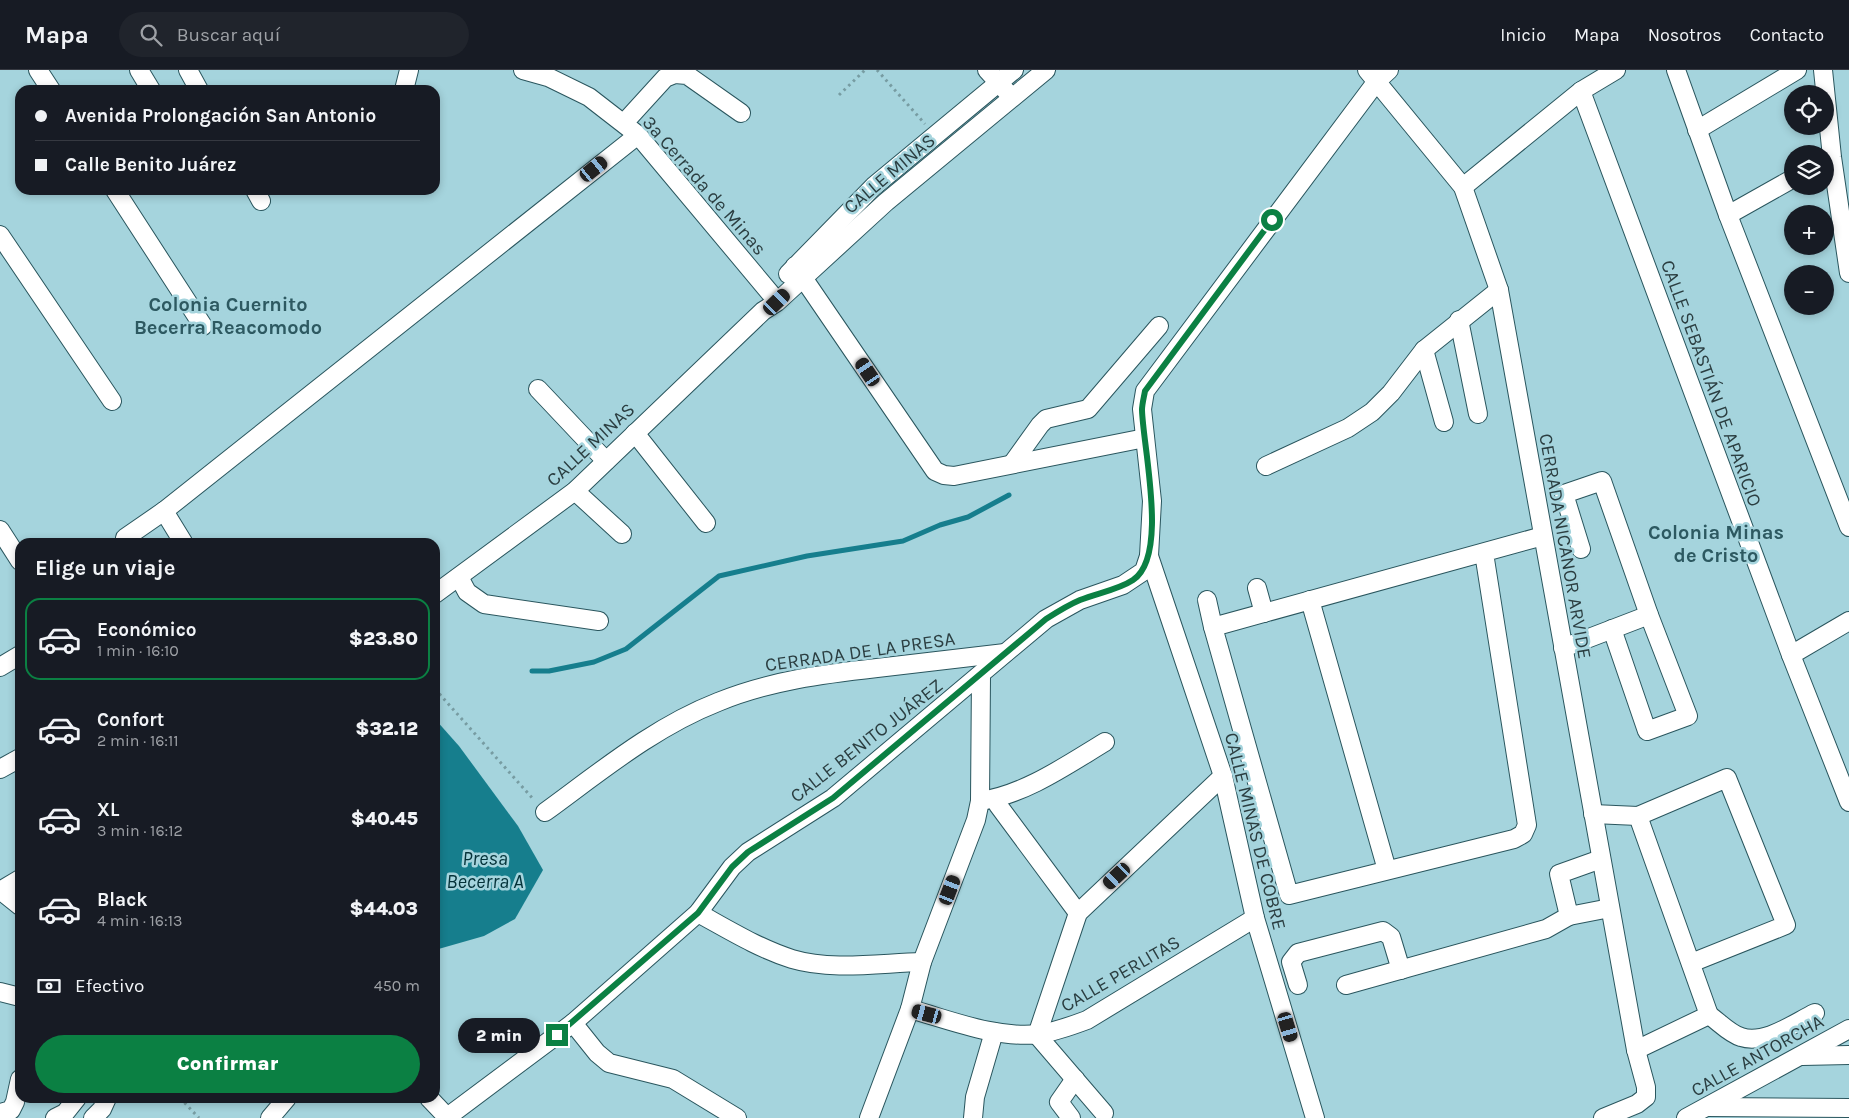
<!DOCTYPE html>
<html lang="es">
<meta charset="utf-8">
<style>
body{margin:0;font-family:Karla,sans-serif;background:#20242c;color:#f1f3f6;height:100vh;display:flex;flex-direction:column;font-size:19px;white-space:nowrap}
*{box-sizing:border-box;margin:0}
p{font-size:16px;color:#9ea1a6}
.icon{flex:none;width:28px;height:28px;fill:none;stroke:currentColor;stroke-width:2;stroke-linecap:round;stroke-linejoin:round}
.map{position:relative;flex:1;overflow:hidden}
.side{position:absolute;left:15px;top:468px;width:425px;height:565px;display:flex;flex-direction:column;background:#171b24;border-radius:15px;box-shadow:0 2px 8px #0003}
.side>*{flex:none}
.top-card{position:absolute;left:15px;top:15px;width:425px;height:110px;border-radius:15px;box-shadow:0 2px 8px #0003;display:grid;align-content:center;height:110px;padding:0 20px;background:#171b24}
.fabs{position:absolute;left:1784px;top:15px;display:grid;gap:10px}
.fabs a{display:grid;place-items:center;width:50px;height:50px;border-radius:50%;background:#171b24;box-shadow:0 2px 8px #0003;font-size:25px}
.end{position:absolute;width:22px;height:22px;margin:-11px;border:6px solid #0b8043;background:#fff;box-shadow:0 0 0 2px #fff}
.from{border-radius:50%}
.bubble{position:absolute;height:35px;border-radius:18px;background:#171b24;box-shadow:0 2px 8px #0003;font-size:16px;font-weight:800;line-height:35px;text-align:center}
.car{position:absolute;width:15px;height:30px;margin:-15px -8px;border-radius:6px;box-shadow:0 0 4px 1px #0007;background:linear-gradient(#222 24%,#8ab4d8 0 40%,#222 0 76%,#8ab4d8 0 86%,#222 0)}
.top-card b{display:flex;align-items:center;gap:18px;height:48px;font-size:19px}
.top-card b+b{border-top:1px solid #363941}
.top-card i{width:12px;height:12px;background:#f1f3f6}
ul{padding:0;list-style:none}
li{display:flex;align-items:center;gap:15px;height:82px;margin:0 10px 8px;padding:0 10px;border:2px solid transparent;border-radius:15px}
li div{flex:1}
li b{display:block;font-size:19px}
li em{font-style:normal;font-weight:800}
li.active{border-color:#0b8043}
li>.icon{width:45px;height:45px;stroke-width:1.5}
h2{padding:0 20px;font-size:22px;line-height:60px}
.pay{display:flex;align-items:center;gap:12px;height:55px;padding:0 20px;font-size:19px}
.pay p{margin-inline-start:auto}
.cta{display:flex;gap:10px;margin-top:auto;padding:10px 20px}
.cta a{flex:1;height:58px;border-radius:30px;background:#0b8043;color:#fff;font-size:20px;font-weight:800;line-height:58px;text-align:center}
header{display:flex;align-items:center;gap:30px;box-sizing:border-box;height:70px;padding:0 25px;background:#171b24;border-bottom:1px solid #363941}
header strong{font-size:24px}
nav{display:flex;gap:28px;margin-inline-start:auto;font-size:18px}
.search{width:350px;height:45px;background:#20242c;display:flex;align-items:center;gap:12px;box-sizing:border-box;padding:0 18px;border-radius:28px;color:#9ea1a6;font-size:19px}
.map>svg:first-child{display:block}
.water{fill:#167e8d}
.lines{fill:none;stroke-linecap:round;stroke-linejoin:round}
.stream{stroke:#167e8d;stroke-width:5}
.minor-casing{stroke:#2a565e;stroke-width:20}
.path{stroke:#779ca2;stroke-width:3;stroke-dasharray:2.5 4;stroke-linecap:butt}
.minor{stroke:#fff;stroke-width:18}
.route{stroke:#0b8043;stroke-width:6}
.labels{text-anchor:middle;stroke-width:5;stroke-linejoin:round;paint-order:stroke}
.street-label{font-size:19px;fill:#2b3e41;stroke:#a5d4dd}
.neighbourhood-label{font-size:20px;font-weight:bold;fill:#2d5961;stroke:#a5d4dd}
.water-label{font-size:20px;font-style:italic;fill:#043239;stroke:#a5d4dd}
</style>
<header>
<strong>Mapa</strong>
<div class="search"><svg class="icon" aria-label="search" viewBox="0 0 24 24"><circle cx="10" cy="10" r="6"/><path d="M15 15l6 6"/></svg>Buscar aquí</div>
<nav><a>Inicio</a><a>Mapa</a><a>Nosotros</a><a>Contacto</a></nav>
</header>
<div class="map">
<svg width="1849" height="1048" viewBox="0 0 1849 1048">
<rect width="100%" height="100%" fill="#a5d4dd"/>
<path class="water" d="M435 649 459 676 518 756 543 800 515 849 484 866 435 880Z"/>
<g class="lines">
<path class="stream" d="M532 601H549L594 592 626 579 719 506 807 486 903 471 940 455 968 447 1009 425"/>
<g class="minor-casing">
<g id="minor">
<path d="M38 0 51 20"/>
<path d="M139 0 151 20"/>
<path d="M188 0 199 20"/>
<path d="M523 0 548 7 589 27 638 65 771 224"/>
<path d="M987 0 1007 22"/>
<path d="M1367 0 1463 117 1499 220 1636 980 1646 1017V1027L1637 1034 1603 1048"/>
<path d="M1676 0 1728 145 1849 457"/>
<path d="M1823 0 1832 87 1849 203"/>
<path d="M404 20 409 0"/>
<path d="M1581 21 1791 585 1849 732"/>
<path d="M624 53 665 8 675 4 687 5 741 43"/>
<path d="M1697 60 1797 0"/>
<path d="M1463 117 1581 21 1616 0"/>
<path d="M115 120 203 256"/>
<path d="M255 120 261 131"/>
<path d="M1728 145 1792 109"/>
<path d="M0 165 112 331"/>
<path d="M795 196 935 401 944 405 954 406 1145 368"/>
<path d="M788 204 874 116 1014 0"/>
<path d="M1459 250 1478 344"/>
<path d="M1424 280 1444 352"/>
<path d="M538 319 606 391"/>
<path d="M635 363 706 453"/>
<path d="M1012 394 1040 355 1046 349 1088 339 1159 256"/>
<path d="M1266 396 1348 358 1372 342 1391 323 1424 280 1499 220"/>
<path d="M575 421 622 464"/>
<path d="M164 441 183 472"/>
<path d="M0 460 20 491"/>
<path d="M125 468 164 441 638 65"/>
<path d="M1581 479 1564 424 1602 411 1649 545 1688 646 1647 661 1612 559"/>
<path d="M1484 483 1527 755 1523 764 1514 769 1289 825 1213 557 1543 466"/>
<path d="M1149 486 1223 706 1255 848 1315 1048"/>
<path d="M459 507 467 522 484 534 599 551"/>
<path d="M1257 518 1264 543"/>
<path d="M435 524 575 421 763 241 777 232 886 132 1046 0"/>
<path d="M1207 530 1213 557"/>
<path d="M1310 530 1387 800"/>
<path d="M1563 578 1649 545"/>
<path d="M1791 585 1849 551"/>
<path d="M0 597 20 585"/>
<path d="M0 699 20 688"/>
<path d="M980 731C1024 725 1067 695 1105 672"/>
<path d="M998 735 1078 843"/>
<path d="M545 742C600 702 654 657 718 632 769 611 823 604 877 598 919 593 962 588 1005 583"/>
<path d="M1593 744 1638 746 1709 945 1636 980"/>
<path d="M1638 746 1727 708 1786 855 1691 893"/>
<path d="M1601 789 1559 804 1569 846 1610 838"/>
<path d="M0 820 20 836"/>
<path d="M0 821 20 809"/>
<path d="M698 843C729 860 758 878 792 889 832 901 880 893 922 892"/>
<path d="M1298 915 1291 892 1298 883 1383 861 1391 867 1401 900"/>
<path d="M1346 915 1546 859 1569 846"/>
<path d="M0 922 20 927"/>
<path d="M910 939C950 950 996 969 1039 964 1055 962 1071 956 1087 950L1255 848"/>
<path d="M1709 945C1719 952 1730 964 1741 967 1765 975 1794 953 1815 943"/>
<path d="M573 953 597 983 609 993 673 1009 737 1048"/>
<path d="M1802 986 1849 985"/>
<path d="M429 1028 447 1047"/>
<path d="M1707 1037 1849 1038"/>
<path d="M0 1043 11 1040 15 1032 20 1009"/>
<path d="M1104 1043 1037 965 1078 843 1223 706"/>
<path d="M55 1048 65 1043 77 1028"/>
<path d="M93 1048 102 1039 107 1028"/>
<path d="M270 1048 287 1028"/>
<path d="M446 1048 573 953 698 843 732 797 748 782 833 728 1046 549 1080 530 1123 515 1144 501 1149 486 1152 431 1142 339 1145 321 1377 11 1389 0"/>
<path d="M869 1048 910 939 922 892 976 750 980 731 981 606"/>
<path d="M973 1048 975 1027 994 962"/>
<path d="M1071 1048 1059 1032 1075 1009"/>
<path d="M1686 1048 1849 959"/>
</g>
</g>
<g class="path">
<path d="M877 0 925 54"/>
<path d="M839 25 865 0"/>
<path d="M435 619 534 730"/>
<path d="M180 1028 199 1048"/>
</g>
<use href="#minor" class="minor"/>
</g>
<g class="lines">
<path class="route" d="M557 965 698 843 732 797 748 782 833 728 1046 549C1057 542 1068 535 1080 530 1097 523 1118 520 1133 510 1169 486 1143 378 1142 340 1142 334 1144 327 1145 321L1272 150"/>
</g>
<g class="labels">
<g class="street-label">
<text transform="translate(889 103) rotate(-40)" y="7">CALLE MINAS</text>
<text transform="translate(705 115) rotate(49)" y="7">3ª Cerrada de Minas</text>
<text transform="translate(1712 313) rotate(70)" y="7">CALLE SEBASTIÁN DE APARICIO</text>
<text transform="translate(590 374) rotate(-43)" y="7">CALLE MINAS</text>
<text transform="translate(1566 476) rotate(80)" y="7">CERRADA NICANOR ARVIDE</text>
<text transform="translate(860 581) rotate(-8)" y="7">CERRADA DE LA PRESA</text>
<text transform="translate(866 670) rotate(-38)" y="7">CALLE BENITO JUÁREZ</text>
<text transform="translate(1256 761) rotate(76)" y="7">CALLE MINAS DE COBRE</text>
<text transform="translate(1120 903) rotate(-30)" y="7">CALLE PERLITAS</text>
<text transform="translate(1757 985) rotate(-29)" y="7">CALLE ANTORCHA</text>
</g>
<g class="neighbourhood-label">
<text x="228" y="241">Colonia Cuernito<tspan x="228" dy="23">Becerra Reacomodo</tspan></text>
<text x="1716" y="469">Colonia Minas<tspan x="1716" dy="23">de Cristo</tspan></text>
</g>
<g class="water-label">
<text x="485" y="795">Presa<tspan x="485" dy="23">Becerra A</tspan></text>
</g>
</g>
</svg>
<div class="fabs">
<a><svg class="icon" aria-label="locate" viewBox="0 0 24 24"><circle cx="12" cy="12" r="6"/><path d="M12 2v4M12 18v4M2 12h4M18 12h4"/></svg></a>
<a><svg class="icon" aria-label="layers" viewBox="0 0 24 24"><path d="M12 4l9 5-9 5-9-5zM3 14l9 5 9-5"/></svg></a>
<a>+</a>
<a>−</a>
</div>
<i class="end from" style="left:1272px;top:150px"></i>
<i class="end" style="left:557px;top:965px"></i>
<div class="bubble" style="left:458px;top:948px;width:82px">2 min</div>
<i class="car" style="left:594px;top:99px;rotate:51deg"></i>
<i class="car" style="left:777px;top:232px;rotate:46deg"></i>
<i class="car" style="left:868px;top:302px;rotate:326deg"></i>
<i class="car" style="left:1117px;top:806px;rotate:227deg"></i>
<i class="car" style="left:950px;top:820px;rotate:21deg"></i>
<i class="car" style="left:927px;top:944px;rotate:285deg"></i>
<i class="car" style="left:1288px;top:957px;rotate:163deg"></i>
<div class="top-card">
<b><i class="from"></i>Avenida Prolongación San Antonio</b>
<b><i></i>Calle Benito Juárez</b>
</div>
<section class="side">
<h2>Elige un viaje</h2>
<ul>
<li class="active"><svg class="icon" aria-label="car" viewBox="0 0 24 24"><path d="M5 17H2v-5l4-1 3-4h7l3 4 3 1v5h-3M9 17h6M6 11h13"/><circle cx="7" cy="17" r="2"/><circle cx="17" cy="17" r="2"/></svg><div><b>Económico</b><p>1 min · 16:10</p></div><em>$23.80</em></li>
<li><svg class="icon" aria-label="car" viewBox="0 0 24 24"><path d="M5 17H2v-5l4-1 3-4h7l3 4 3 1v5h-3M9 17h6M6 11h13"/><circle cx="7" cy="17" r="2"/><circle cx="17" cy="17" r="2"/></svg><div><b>Confort</b><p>2 min · 16:11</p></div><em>$32.12</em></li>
<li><svg class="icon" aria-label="car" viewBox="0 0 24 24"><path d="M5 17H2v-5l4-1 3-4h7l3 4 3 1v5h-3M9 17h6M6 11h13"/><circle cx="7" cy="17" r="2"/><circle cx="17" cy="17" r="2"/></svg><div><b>XL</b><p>3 min · 16:12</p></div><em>$40.45</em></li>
<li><svg class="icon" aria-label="car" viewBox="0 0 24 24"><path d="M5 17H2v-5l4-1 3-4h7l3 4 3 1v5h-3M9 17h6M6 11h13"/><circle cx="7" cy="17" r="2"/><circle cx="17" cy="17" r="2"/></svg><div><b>Black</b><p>4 min · 16:13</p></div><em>$44.03</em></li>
</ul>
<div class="pay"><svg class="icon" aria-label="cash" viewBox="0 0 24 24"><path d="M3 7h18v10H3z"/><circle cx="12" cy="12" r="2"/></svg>Efectivo<p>450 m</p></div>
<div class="cta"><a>Confirmar</a></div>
</section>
</div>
